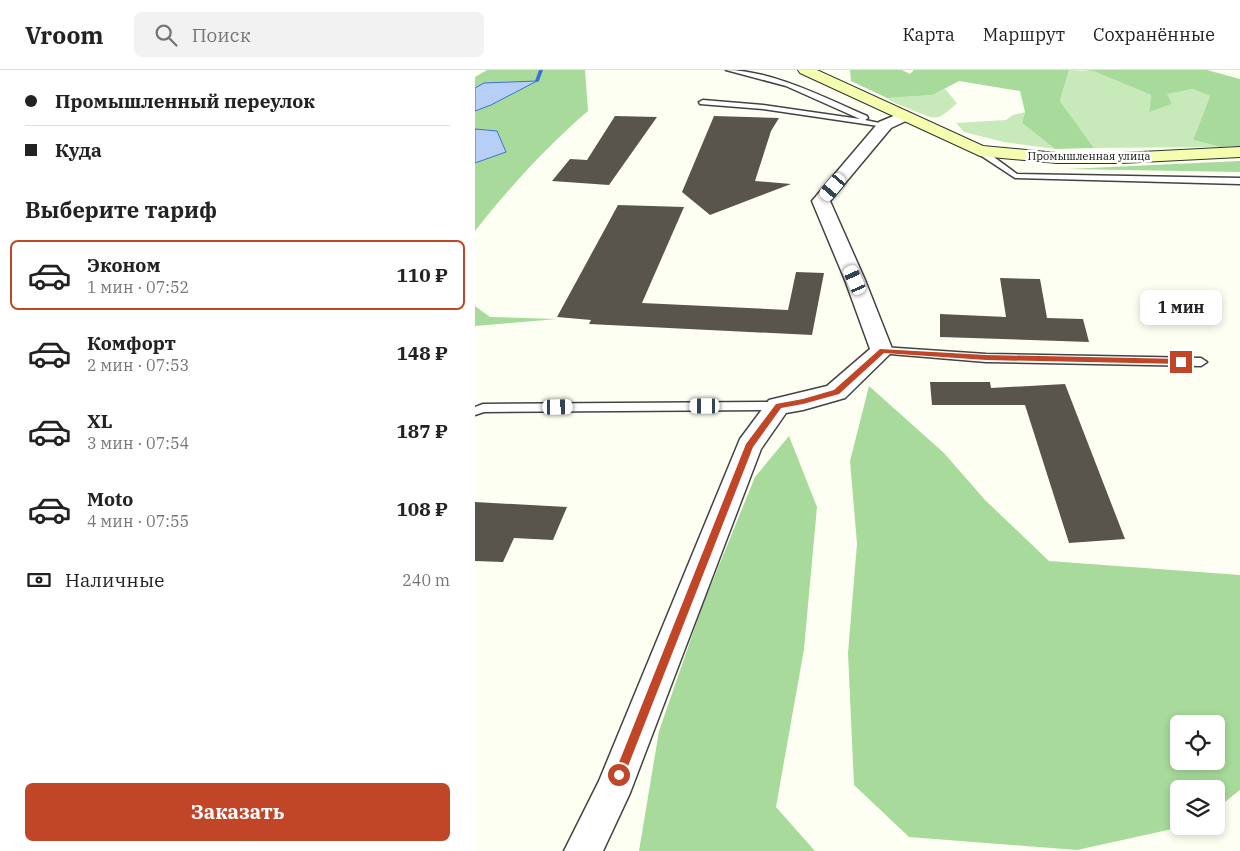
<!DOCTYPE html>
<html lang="ru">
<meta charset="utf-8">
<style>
body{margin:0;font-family:"IBM Plex Serif",serif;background:#f2f2f2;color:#222;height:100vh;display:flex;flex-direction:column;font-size:19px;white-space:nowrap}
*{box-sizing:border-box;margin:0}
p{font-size:16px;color:#767676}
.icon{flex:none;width:28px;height:28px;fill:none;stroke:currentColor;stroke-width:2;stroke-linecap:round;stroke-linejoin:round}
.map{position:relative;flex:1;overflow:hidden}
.panel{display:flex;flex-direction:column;background:#fff;width:475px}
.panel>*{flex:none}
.guide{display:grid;align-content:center;height:110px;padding:0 25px;background:#fff}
.buttons{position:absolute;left:695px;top:645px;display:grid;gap:10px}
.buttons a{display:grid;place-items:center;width:55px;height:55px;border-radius:8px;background:#fff;box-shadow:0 2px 8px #0003;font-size:25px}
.end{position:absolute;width:22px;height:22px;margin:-11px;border:6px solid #c14527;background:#fff;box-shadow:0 0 0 2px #fff}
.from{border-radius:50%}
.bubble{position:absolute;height:35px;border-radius:8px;background:#fff;box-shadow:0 2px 8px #0003;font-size:16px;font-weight:700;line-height:35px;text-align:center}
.car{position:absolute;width:15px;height:30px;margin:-15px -8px;border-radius:6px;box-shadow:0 0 4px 1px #0007;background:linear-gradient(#fff 24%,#345 0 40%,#fff 0 76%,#345 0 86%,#fff 0)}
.guide b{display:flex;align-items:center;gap:18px;height:48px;font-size:19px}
.guide b+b{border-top:1px solid #e0e0e0}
.guide i{width:12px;height:12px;background:#222}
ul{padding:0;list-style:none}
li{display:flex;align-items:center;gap:15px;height:70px;margin:0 10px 8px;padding:0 15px;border:2px solid transparent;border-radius:8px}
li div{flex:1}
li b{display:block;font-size:19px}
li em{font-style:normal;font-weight:700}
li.selected{border-color:#c14527}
li>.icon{width:45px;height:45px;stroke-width:1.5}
h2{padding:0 25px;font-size:22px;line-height:60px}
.pay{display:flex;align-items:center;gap:12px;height:55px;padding:0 25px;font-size:19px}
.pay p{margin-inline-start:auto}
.action{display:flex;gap:10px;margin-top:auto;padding:10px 25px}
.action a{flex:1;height:58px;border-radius:8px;background:#c14527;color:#fff;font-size:20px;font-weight:700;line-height:58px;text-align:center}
header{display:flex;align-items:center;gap:30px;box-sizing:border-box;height:70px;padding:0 25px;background:#fff;border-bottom:1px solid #e0e0e0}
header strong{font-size:24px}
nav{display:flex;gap:28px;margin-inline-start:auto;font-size:18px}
.search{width:350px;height:45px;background:#f2f2f2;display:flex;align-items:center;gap:12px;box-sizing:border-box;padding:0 18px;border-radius:8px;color:#767676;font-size:19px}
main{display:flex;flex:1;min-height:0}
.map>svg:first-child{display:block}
.green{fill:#c8eabb}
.forest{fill:#a8db9b;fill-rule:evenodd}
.water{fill:#b7cff6;stroke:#3e71ce}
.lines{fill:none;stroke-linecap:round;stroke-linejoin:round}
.stream{fill:#3e71ce;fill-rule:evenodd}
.building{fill:#59544c}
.service-casing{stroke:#434343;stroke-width:3}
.minor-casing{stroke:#434343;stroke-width:3}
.secondary-casing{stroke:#323232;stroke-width:2}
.service{fill:#fff;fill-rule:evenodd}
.minor{fill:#fff;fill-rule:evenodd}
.secondary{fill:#f4feae;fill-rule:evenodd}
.route{fill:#c14527}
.labels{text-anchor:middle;stroke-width:5;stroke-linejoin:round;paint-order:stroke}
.far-street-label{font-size:11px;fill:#101010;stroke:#fff}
</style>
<header>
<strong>Vroom</strong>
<div class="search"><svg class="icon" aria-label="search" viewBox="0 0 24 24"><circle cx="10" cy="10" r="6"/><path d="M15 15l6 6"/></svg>Поиск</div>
<nav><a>Карта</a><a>Маршрут</a><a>Сохранённые</a></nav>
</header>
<main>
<section class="panel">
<div class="guide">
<b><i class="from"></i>Промышленный переулок</b>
<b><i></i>Куда</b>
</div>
<h2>Выберите тариф</h2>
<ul>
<li class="selected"><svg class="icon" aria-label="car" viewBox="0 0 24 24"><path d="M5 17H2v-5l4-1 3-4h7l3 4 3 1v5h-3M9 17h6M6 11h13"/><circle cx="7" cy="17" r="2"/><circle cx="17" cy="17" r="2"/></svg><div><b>Эконом</b><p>1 мин · 07:52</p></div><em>110 ₽</em></li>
<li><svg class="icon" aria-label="car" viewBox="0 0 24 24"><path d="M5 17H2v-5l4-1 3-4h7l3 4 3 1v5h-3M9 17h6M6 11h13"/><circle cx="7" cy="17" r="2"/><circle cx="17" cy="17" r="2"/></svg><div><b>Комфорт</b><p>2 мин · 07:53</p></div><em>148 ₽</em></li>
<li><svg class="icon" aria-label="car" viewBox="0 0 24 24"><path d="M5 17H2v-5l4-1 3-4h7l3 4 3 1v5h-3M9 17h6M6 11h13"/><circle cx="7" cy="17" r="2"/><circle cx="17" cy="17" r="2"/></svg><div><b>XL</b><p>3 мин · 07:54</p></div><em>187 ₽</em></li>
<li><svg class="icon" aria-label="car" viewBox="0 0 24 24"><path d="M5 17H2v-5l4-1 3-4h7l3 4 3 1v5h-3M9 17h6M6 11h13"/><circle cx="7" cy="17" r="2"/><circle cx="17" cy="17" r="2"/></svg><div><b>Moto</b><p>4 мин · 07:55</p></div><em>108 ₽</em></li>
</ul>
<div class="pay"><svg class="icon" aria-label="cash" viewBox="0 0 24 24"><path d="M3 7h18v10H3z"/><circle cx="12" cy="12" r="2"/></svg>Наличные<p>240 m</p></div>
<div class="action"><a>Заказать</a></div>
</section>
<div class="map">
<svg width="765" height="781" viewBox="0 0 765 781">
<rect width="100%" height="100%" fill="#fefff3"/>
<g class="green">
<path d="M594 0 618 1 676 25 674 41 697 34 691 24 718 19 735 26 718 70 746 77 619 78 585 31Z"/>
<path d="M470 19 482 33C462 52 462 50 437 40 428 36 420 34 412 28L458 25Z"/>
<path d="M550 42 547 53 580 79 529 72 489 62 481 53 531 50 538 45Z"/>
</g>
<g class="forest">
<path d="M12 0H110L113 41C71 77 34 118 0 161V7Z"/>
<path d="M375 0H427L435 4 439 0H594L585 31 619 78 580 79 547 53 550 42 545 21 484 11 458 25 412 28 376 11Z"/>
<path d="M608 0H732L765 9V76L746 77 718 70 735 26 718 19 692 24 697 34 674 42 676 25 618 1Z"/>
<path d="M765 91V102L592 99Z"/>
<path d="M0 236 15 247 82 249 0 256Z"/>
<path d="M394 316 469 383 510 430 574 491 765 505V720L741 739V719H704V756H711L602 780 434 767 379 715 373 583 382 474 375 391ZM704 654H741V691H704Z"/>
<path d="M314 366 342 437 329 579 301 737 340 781H164L184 661 227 537 280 407Z"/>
</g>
<g class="water">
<path d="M62 11 16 35 0 41V18L9 13Z"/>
<path d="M0 59 22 61 31 82 0 93Z"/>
</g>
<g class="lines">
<path class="stream" d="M64 0H68L64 11 62 12 60 11Z"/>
</g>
<g class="building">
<path d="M140 46 182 47 134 115 77 111 95 89 112 90Z"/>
<path d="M239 46 304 48 296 61 280 111 316 114 235 145 207 122Z"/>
<path d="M143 135 209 137 167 233 313 240 321 202 349 203 337 265 114 254 116 250 82 247Z"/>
<path d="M525 208 565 209 572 248 608 249 614 272 465 267V244L531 247Z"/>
<path d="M455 312H515L516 318 590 314 650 469 594 473 550 335H457Z"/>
<path d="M0 432 92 437 78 470 39 468 28 492 0 491Z"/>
</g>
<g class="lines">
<g class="service-casing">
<g id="service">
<path d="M251 0C296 0 350 28 392 46L393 48 390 50 414 55 410 57 288 39 225 34 224 32 228 30 288 35 385 49 311 16Z"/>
<path d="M502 79H508L542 104 765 108V114L540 108 502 83Z"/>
<path d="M407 277 511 284 726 288 732 292 726 296 511 292 403 283 402 281 403 279Z"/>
<path d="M303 332 309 336 303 340 9 342 0 345V337L8 334Z"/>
</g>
</g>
<g class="minor-casing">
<path id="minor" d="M428 42 433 44 436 47 433 50 416 58 355 131 390 210 418 281 370 328 328 340 311 343 286 379 155 723 128 781H89L124 711 265 369 294 330 352 316 395 279 370 210 337 131 404 52Z"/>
</g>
<g class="secondary-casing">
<path id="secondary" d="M323 0H342L508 76 582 83H646L765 77V87L646 93H582L505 86 325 3Z"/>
</g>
<use href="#service" class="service"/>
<use href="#minor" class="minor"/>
<use href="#secondary" class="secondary"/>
</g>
<path class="route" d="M405 279 511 285 706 289 710 292 706 294 511 290 409 283 364 324 328 334 306 338 278 377 148 709 144 710 140 709 139 705 271 374 301 334 328 329 359 320Z"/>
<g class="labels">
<g class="far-street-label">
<text x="614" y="90">Промышленная улица</text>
</g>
</g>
</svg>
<div class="buttons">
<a><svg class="icon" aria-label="locate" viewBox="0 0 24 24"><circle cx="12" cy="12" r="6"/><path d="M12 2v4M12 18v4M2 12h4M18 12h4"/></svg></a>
<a><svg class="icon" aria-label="layers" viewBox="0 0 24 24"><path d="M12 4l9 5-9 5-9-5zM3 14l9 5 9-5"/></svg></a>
</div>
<i class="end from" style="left:144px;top:705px"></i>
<i class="end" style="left:706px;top:292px"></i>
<div class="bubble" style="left:665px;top:220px;width:82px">1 мин</div>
<i class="car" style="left:358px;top:117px;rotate:220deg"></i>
<i class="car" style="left:380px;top:210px;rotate:336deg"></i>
<i class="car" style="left:230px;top:336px;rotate:270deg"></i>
<i class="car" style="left:83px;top:337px;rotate:89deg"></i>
</div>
</main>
